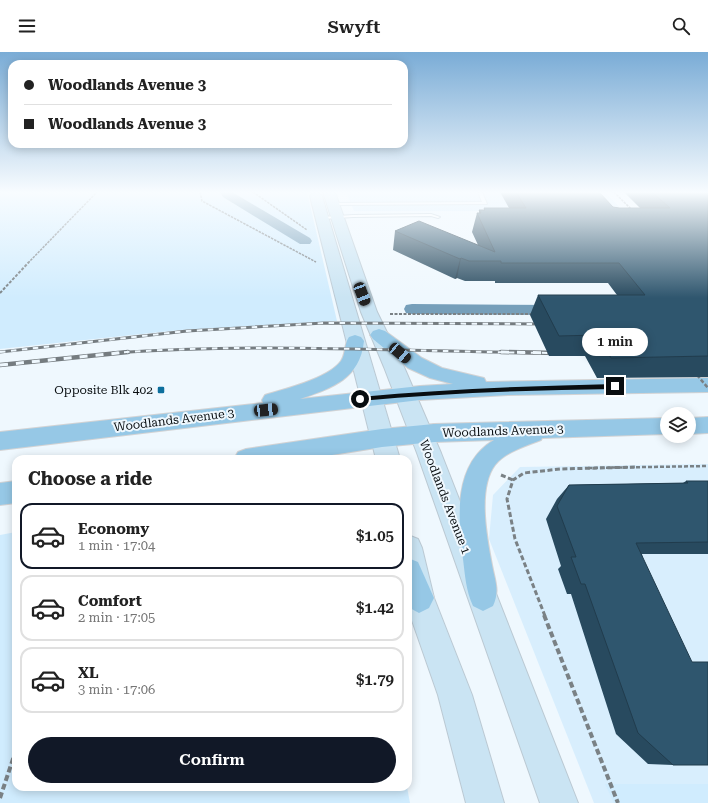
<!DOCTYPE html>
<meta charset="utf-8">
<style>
body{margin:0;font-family:"Roboto Serif",serif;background:#f2f2f2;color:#222;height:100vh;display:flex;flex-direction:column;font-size:15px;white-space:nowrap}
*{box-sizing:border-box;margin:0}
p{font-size:13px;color:#767676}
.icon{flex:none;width:22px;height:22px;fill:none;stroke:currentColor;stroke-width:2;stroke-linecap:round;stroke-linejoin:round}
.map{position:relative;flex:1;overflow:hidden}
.details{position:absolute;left:12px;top:403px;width:400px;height:336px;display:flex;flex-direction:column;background:#fff;border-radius:12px;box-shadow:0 2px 10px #0003}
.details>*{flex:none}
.top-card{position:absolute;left:8px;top:8px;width:400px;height:88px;border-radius:12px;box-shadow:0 2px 10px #0003;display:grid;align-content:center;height:88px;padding:0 16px;background:#fff}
.fabs{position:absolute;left:660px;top:355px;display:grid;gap:8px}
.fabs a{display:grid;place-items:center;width:36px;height:36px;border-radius:50%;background:#fff;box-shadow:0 2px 10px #0003;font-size:20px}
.end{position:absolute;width:18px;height:18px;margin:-9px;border:5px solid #080d10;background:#fff;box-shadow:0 0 0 2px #fff}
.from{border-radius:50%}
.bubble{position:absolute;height:28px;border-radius:14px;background:#fff;box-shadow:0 2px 10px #0003;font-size:13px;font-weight:600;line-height:28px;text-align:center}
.car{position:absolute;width:12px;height:24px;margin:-12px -6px;border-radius:5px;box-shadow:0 0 3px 1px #0007;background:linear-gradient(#222 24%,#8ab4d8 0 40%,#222 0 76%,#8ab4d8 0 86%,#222 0)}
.top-card b{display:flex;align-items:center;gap:14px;height:38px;font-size:15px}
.top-card b+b{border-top:1px solid #e0e0e0}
.top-card i{width:10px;height:10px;background:#222}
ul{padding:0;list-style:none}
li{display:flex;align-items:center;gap:12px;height:66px;margin:0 8px 6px;padding:0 8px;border:2px solid #e0e0e0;border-radius:12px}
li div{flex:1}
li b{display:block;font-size:15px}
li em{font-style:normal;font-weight:600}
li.active{border-color:#111827}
li>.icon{width:36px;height:36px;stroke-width:1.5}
h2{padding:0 16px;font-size:18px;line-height:48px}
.cta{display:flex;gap:8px;margin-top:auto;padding:8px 16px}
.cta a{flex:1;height:46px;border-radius:24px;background:#111827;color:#fff;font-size:16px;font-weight:600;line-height:46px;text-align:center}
header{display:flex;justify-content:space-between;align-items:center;height:52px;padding:0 16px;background:#fff;font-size:18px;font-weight:600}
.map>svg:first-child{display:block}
.built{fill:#d8eefd}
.green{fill:#d0ecfe}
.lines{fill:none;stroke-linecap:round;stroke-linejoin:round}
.canal{fill:#769fba;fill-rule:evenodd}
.service-casing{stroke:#bbc9d3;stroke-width:2}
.secondary-casing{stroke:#bbc9d3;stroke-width:2}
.primary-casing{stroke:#d3d3d4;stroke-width:2}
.path-far4{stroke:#7a8185;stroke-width:1.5;stroke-dasharray:2.5 1;stroke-linecap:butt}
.path-far3{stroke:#7a8185;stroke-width:2;stroke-dasharray:3 1.5;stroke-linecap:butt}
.path-far2{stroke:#7a8185;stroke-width:2.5;stroke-dasharray:4 2;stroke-linecap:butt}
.path-far1{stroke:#7a8185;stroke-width:3;stroke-dasharray:5 2.5;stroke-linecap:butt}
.path{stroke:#7a8185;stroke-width:4;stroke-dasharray:6 3;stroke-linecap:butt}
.service{fill:#fff;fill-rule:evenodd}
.secondary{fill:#cae4f3;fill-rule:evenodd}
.primary{fill:#96c8e6;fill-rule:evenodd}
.rail-far1-casing{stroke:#757c80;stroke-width:3}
.rail-casing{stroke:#757c80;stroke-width:4.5}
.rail-far1{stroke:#eff8fe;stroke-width:2;stroke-dasharray:5.5;stroke-linecap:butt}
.rail{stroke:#eff8fe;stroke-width:3;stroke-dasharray:8;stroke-linecap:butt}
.path-bridge{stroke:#7a8185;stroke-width:2.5;stroke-dasharray:4 2;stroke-linecap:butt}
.wall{fill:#284a5f}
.shaded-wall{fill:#213c4d}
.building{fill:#2f566e;stroke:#213c4d}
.route{fill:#080d10}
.poi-dot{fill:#0d6f9d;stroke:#eff8fe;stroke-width:1.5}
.labels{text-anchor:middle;stroke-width:4;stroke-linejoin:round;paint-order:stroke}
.poi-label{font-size:12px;fill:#080d10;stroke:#eff8fe;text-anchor:end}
.street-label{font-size:12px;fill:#080d10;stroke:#eff8fe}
</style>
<header><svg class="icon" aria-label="menu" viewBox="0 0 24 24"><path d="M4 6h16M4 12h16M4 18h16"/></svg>Swyft<svg class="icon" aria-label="search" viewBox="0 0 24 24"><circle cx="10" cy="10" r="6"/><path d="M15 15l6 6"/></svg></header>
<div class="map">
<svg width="708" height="751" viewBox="0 0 708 751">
<rect width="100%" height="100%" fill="#eff8fe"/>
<g class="built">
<path d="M346 140H605L623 159H354Z"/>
<path d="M708 412V751H594L489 487 493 443 520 415Z"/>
</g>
<g class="green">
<path d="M0 140H307L337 269 180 278 0 297Z"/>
<path d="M16 480V735H407L410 751H0V483Z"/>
<path d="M605 732H708V751H614Z"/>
</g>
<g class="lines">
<g class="canal">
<path d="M220 140H232L310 186 312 189 310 192H300L223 145Z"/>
<path d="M412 252 561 253 567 254 569 258 567 262 561 263 412 262 406 261 404 257 406 253Z"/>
</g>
<g class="service-casing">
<g id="service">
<path d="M478 140H482L487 152 333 153 331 152 333 151 482 150Z"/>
<path d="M431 162 440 165 438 166 431 164 353 165 322 167 320 166 322 165 353 163Z"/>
</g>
</g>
<g class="secondary-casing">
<g id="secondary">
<path d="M323 140H335L377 260 404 315 441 401 578 751H540L417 401 384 315 361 260Z"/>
<path d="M316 141 320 142 322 144 400 407H376L310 144 312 142Z"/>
<path d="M408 483 418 487 422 496 434 546 472 643 504 751H466L438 643 408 557Z"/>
</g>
</g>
<g class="primary-casing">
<g id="primary">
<path d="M379 277 385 279 422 306 442 316 484 326 486 330 708 326V340L508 343 420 348 0 398V380L263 351 262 348 265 343C285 337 329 326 341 309 346 302 344 292 349 285L355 283 361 285 364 289C360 327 332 336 300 347L420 334 453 332 430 326 408 316 373 287 370 283 373 279Z"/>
<path d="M708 365V381L689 382V366Z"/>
<path d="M667 366V382L542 386 541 388C526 394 505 400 495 413 477 437 487 486 492 513 495 529 500 539 493 554L483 559 473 554C466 539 465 523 463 507 458 466 453 412 494 388L434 390 382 395 307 407H234L238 400 246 397 382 377 434 372Z"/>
<path d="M16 429V451L0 453V431Z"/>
<path d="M408 506 418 510 434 546 429 556 419 561 408 555Z"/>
</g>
</g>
<g class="path-far4">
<path d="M200 140 202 149 316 210"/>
<path d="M253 140 307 178"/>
<path d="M614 140 632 158"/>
<path d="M28 211 97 140"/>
</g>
<g class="path-far3">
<path d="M0 241 29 210"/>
<path d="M390 262H533"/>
</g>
<path class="path-far2" d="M588 416 708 414"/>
<g class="path-far1">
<path d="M501 423 513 428"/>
<path d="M545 564 515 487 507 447 513 428 524 421 560 417 637 415"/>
</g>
<g class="path">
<path d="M544 563 618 751"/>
<path d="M0 746 16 698"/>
</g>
<use href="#service" class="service"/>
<use href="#secondary" class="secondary"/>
<use href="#primary" class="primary"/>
<g class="rail-far1-casing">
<g id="rail-far1">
<path d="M0 300 187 279 324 271 545 272"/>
<path d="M113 301C262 290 410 300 558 301"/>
</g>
</g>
<g class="rail-casing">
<g id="rail">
<path d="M501 300 558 301"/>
<path d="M0 313 128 300"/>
</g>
</g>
<use href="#rail-far1" class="rail-far1"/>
<use href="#rail" class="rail"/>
<path class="path-bridge" d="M697 323 708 336"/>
</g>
<g class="wall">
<path d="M500 140H599L613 155 619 156H640L624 140H708V325L597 326 585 304H549L530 263 538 243H617L608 231H495V229H465L457 226 455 227 393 198 395 179 478 193 472 180 477 161H479V158H484V156H509Z"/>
<path d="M686 429H708V502H642L673 713 648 712 616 682 571 542H567L558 517 561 514 546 467 557 447 569 433 683 431Z"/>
</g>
<path class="shaded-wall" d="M461 206 457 226 455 227 460 207Z"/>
<g class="building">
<path d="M516 140H599L613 155 619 156H670L652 140H708V304L611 306 597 283 559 284 538 243H645L619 211H501V209H469L461 206 460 207 395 179 419 169 495 200 477 161H481L479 158H485L484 156H526Z"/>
<path d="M686 429H708V490L636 491 692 610H708V713H673L638 681 585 532H581L571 505H576L557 454 569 433 688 431Z"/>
</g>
<linearGradient id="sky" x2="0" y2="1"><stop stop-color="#7aacd6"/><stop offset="0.57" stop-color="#f8fcff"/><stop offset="1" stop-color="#f8fcff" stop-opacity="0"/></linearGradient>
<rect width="708" height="246" fill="url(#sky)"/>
<path class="route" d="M615 332 618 334 615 337C530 338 445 341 360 349L357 347 360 345C445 337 530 334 615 332Z"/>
<rect class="poi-dot" x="157" y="334" width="8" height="8" rx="2"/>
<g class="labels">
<g class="poi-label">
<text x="153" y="342">Opposite Blk 402</text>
</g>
<g class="street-label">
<text transform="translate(174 368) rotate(-7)" y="4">Woodlands Avenue 3</text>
<text transform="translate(503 379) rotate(-2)" y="4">Woodlands Avenue 3</text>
<text transform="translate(445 445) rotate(69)" y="4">Woodlands Avenue 1</text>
</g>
</g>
</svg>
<div class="fabs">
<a><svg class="icon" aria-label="layers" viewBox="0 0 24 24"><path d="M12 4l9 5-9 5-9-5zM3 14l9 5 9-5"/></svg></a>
</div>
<i class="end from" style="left:360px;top:347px"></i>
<i class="end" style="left:615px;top:334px"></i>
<div class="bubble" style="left:582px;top:276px;width:66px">1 min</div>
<i class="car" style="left:362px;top:242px;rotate:159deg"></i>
<i class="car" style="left:400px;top:301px;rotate:130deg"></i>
<i class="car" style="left:266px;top:358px;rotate:84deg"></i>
<div class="top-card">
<b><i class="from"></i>Woodlands Avenue 3</b>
<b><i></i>Woodlands Avenue 3</b>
</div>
<section class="details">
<h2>Choose a ride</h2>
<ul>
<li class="active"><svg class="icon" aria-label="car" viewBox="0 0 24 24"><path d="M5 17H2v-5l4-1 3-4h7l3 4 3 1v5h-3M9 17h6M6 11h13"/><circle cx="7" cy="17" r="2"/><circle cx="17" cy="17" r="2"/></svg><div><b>Economy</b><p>1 min · 17:04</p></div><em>$1.05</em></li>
<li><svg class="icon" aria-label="car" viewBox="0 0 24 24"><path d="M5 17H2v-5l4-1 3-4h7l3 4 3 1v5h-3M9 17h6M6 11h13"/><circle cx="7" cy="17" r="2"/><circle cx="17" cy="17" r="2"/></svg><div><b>Comfort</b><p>2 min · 17:05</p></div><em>$1.42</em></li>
<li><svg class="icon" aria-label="car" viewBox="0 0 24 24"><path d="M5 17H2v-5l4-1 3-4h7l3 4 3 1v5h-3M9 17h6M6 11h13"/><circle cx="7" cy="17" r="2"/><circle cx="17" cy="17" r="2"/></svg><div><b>XL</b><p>3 min · 17:06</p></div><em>$1.79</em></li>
</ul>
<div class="cta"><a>Confirm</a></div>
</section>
</div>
